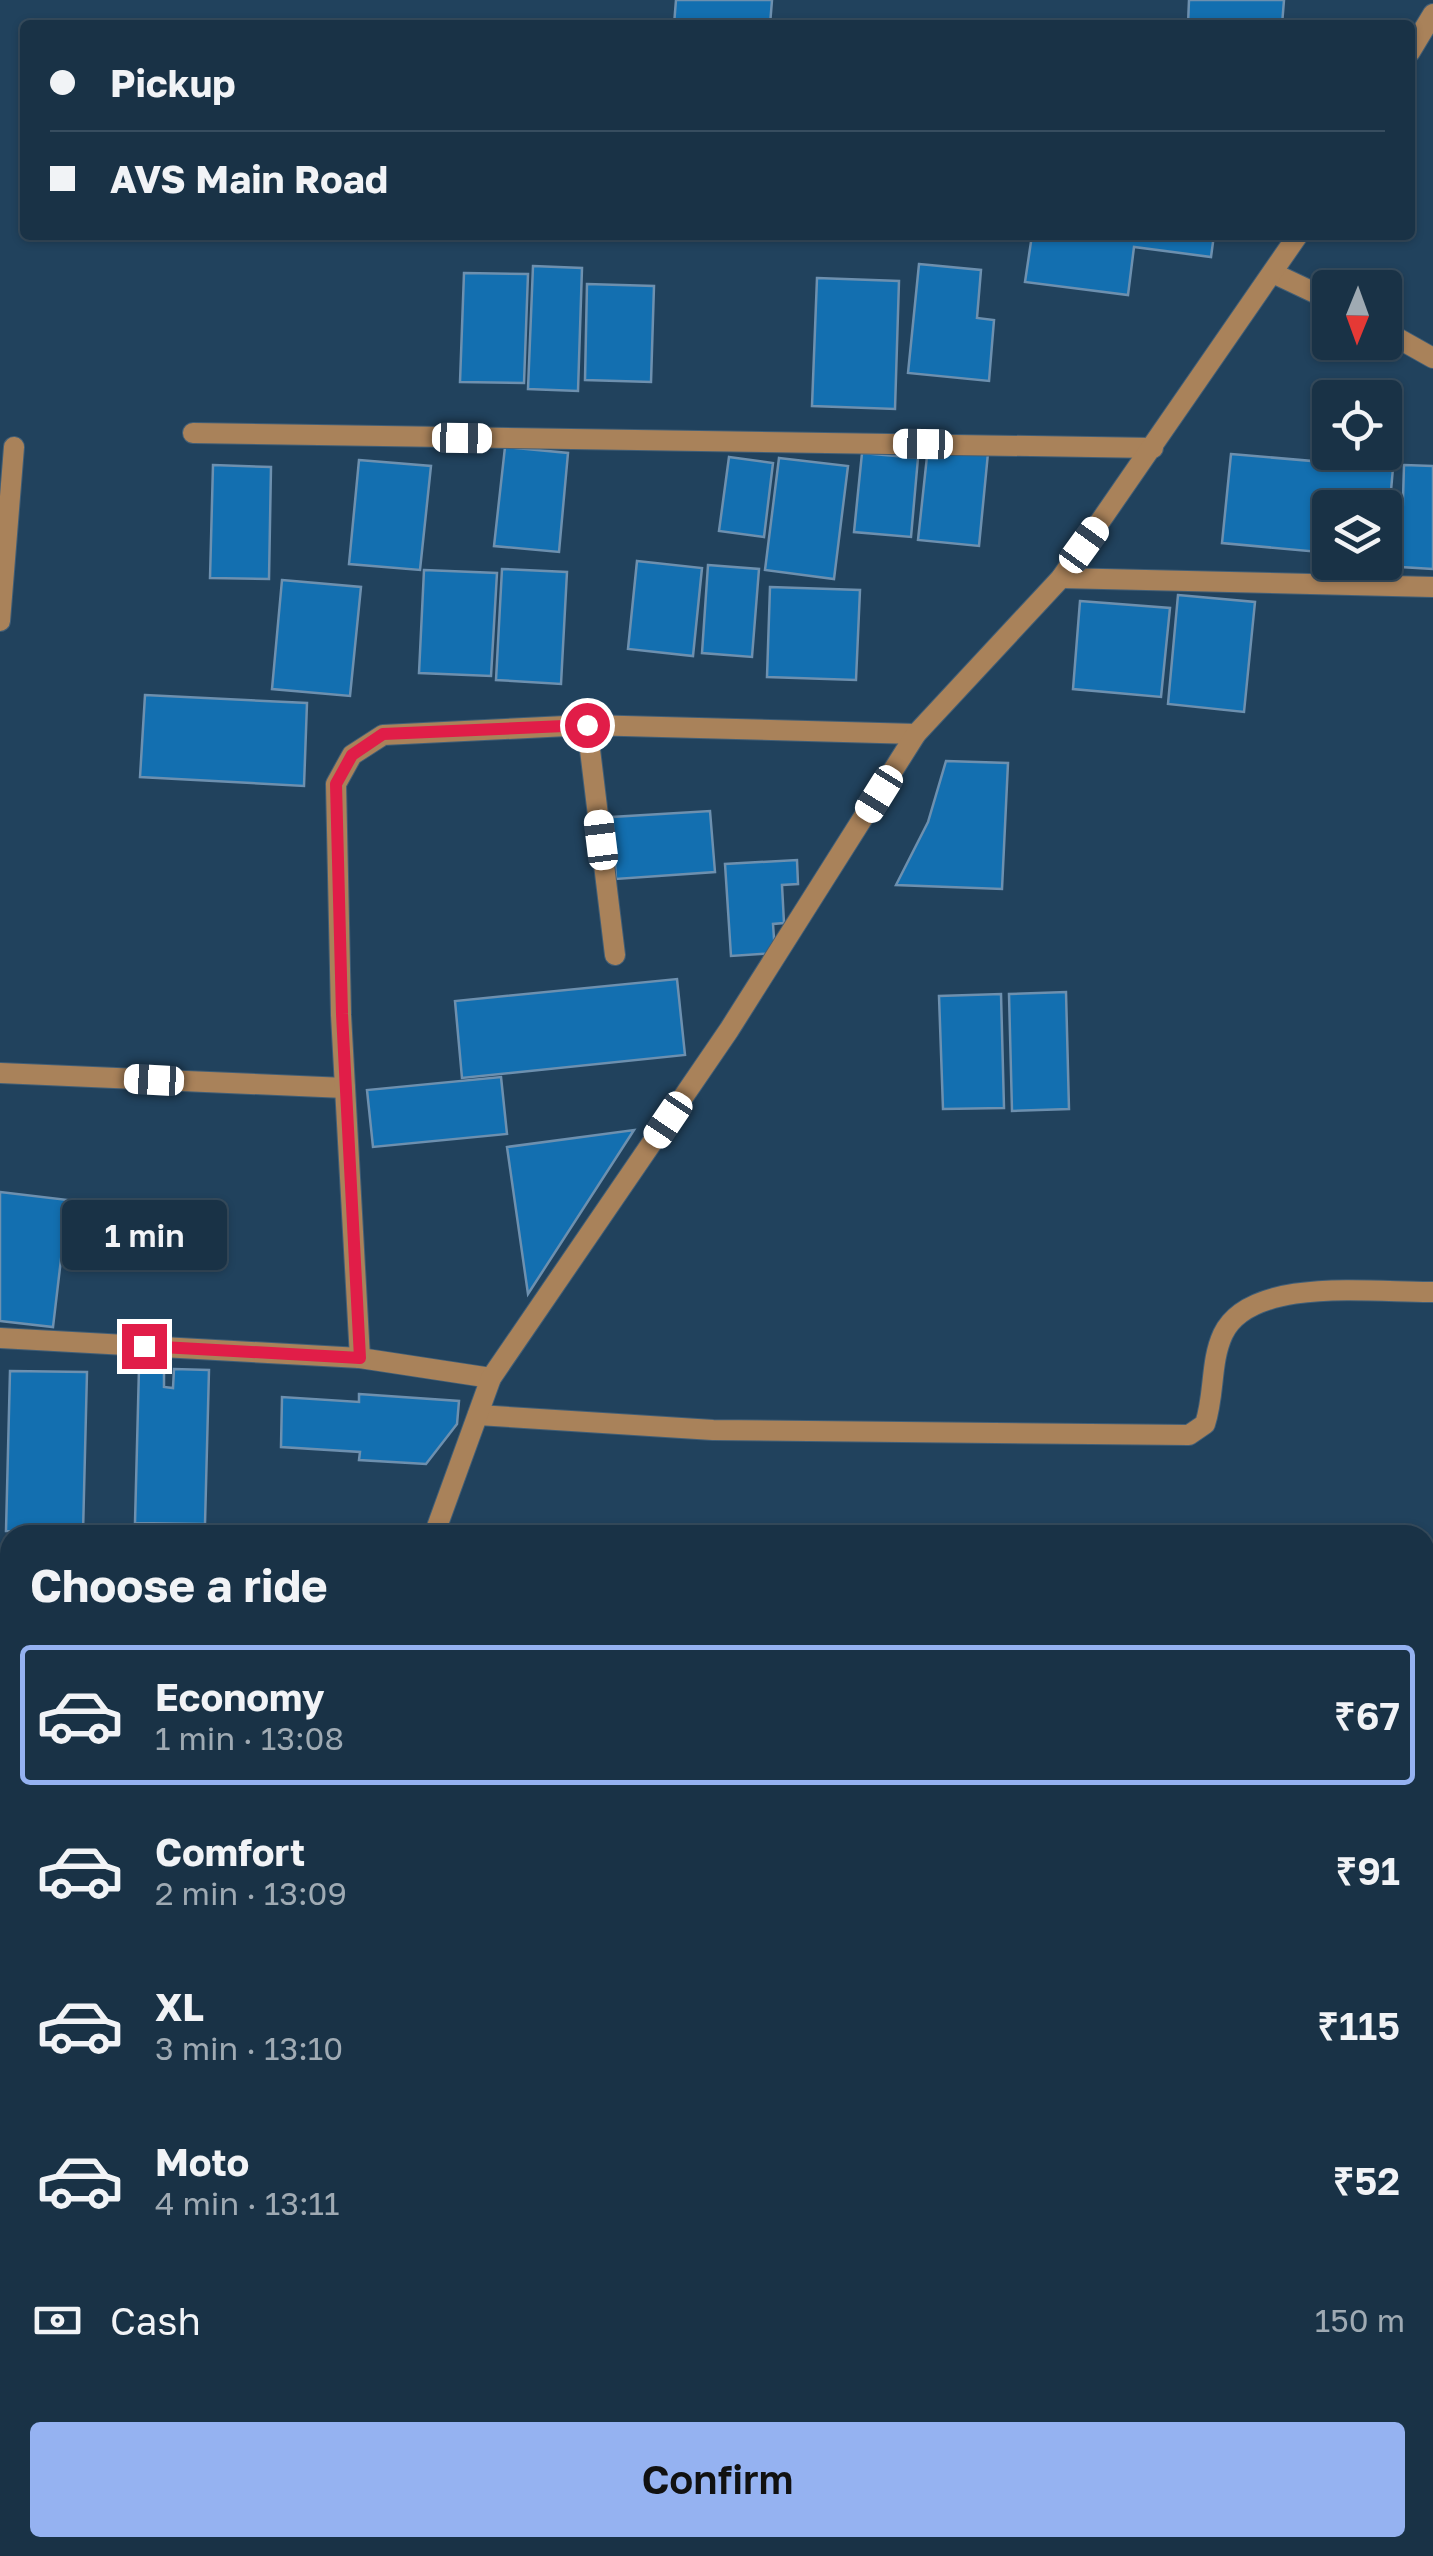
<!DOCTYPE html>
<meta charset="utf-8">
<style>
body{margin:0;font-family:"Golos Text",sans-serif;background:#263e51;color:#f1f3f6;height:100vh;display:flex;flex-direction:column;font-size:38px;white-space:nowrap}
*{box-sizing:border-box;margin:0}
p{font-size:32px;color:#9faab3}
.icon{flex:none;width:55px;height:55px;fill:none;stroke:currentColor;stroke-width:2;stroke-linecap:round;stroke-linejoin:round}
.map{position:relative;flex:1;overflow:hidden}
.sheet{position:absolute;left:0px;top:1525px;width:1435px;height:1032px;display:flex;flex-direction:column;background:#193246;border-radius:30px 30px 0 0;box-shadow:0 2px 8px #0004,0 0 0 2px #374d5f}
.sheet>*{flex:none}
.top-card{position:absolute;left:20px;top:20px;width:1395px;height:220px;border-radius:10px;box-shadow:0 2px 8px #0004,0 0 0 2px #374d5f;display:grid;align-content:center;height:220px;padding:0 30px;background:#193246}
.needle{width:65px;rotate:181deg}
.fabs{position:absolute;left:1312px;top:270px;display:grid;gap:20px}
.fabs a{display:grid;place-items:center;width:90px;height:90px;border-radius:10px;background:#193246;box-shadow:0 2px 8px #0004,0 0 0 2px #374d5f;font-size:50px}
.end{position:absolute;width:45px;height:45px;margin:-22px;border:12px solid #e11d48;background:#fff;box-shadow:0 0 0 5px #fff}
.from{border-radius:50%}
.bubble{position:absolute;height:70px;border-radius:10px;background:#193246;box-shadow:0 2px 8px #0004,0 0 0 2px #374d5f;font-size:32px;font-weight:600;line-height:70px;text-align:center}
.car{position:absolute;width:30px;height:60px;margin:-30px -15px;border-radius:12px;box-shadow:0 0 8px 2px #0007;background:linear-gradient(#fff 24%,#345 0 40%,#fff 0 76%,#345 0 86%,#fff 0)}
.top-card b{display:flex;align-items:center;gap:35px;height:95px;font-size:38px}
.top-card b+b{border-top:2px solid #374d5f}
.top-card i{width:25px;height:25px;background:#f1f3f6}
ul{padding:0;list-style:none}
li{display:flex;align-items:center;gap:30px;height:140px;margin:0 20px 15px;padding:0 10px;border:5px solid transparent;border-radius:10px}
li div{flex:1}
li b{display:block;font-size:38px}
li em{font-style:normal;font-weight:600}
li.selected{border-color:#95b2f1}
li>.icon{width:90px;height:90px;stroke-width:1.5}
h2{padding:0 30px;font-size:45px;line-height:120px}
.pay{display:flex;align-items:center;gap:25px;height:110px;padding:0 30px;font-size:38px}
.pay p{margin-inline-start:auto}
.cta{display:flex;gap:20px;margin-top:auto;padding:20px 30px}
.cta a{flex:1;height:115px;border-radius:10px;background:#95b2f1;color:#111;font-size:40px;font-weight:600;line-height:115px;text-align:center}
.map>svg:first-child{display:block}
.building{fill:#136fb0;stroke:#6d90af;stroke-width:2.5}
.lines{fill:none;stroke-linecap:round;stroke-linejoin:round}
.minor-casing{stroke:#415e76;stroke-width:22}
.minor{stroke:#a9825a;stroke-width:20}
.route{stroke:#e11d48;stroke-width:12}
</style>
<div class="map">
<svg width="1433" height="2556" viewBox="0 0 1433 2556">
<rect width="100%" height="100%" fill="#21425d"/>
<g class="building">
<path d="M676 0H772L770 25H674Z"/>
<path d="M1189 0H1284L1282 25H1188Z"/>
<path d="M1032 235H1214L1211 257 1134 247 1128 295 1025 282Z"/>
<path d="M919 264 981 270 977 318 994 320 989 381 908 373Z"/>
<path d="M533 266 582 268 578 391 528 389Z"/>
<path d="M464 273 528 274 524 383 460 382Z"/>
<path d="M817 278 899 281 895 409 812 406Z"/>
<path d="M587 284 654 286 651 382 585 380Z"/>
<path d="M505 447 568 453 559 552 494 546Z"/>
<path d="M928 447 988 453 979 546 918 540Z"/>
<path d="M862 453 918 458 911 537 854 532Z"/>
<path d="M1231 454 1393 468 1385 558V508H1330V553L1222 543Z"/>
<path d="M729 457 773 463 764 537 719 531Z"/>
<path d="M779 458 848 466 834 579 765 570Z"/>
<path d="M359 460 431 466 420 570 349 564Z"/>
<path d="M213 465 271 467 269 579 210 578Z"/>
<path d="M1404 465 1433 466V569L1401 567Z"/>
<path d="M637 561 702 568 693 656 628 649Z"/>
<path d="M708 565 759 569 752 657 702 653Z"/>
<path d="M502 569 567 572 561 684 496 680Z"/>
<path d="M424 570 497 573 491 676 419 673Z"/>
<path d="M282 580 361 587 350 696 272 689Z"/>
<path d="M770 587 860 590 856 680 767 677Z"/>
<path d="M1178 595 1255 602 1244 712 1168 704Z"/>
<path d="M1080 601 1170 608 1161 697 1073 689Z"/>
<path d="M145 695 307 703 304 786 140 777Z"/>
<path d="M946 761 1008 763 1002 889 896 885 928 822Z"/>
<path d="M710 811 715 872 616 879 612 817Z"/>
<path d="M797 860 798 884 782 885 784 923 773 924 775 953 731 956 725 864Z"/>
<path d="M677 979 685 1055 462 1078 455 1001Z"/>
<path d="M1066 992 1069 1109 1012 1111 1009 994Z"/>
<path d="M1001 994 1004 1108 943 1109 939 996Z"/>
<path d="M501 1077 507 1134 373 1147 367 1090Z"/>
<path d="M634 1130 528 1294 507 1147Z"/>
<path d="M0 1192 68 1200 53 1327 0 1321Z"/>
<path d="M139 1368 164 1369V1387L173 1388 174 1369 209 1370 205 1524 135 1523Z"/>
<path d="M10 1371 87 1372 83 1533 6 1531Z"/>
<path d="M359 1394 459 1401 457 1424 426 1464 359 1460 360 1452 281 1447 282 1397 359 1402Z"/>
<rect x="0" y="2129" width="10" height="157"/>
<rect x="16" y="2548" width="65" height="8"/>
<rect x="274" y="2548" width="71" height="3"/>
<rect x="995" y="2548" width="62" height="8"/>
<rect x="1063" y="2548" width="48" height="8"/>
<rect x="1116" y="2548" width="62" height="8"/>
</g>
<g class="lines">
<g class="minor-casing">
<g id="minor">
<path d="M1410 52 1433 14"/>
<path d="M1275 274 1330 300"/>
<path d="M1385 331 1433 358"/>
<path d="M193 433 1153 448"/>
<path d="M1061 578 1433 587"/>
<path d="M0 621 14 447"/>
<path d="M587 725 615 955"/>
<path d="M0 1073 345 1088"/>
<path d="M0 1338 360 1358 491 1378"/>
<path d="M360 1358 341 1015 336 784 352 755 383 735 587 725 916 734"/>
<path d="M478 1415 713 1430 1189 1435 1205 1424C1215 1394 1210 1362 1223 1334 1251 1275 1377 1293 1433 1292"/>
<path d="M434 1535 491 1378 729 1030 916 734 1061 578 1298 235"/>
<path d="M0 1720H10"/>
<path d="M918 2548V2556"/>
<path d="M1216 2548V2556"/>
<path d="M242 2556V2548"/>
<path d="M385 2556V2548"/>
</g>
</g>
<use href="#minor" class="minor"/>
</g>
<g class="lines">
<path class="route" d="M144 1346 360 1358 342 1014 336 784 352 755 383 734 587 725"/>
</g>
</svg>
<div class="fabs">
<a><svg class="needle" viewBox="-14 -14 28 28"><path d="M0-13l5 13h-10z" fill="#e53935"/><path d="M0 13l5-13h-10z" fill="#9faab3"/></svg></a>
<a><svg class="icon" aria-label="locate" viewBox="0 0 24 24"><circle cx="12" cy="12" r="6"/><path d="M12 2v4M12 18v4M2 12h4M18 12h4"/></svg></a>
<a><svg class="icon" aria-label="layers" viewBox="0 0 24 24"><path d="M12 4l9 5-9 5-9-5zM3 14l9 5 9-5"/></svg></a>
</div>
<i class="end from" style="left:587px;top:725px"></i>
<i class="end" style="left:144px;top:1346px"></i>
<div class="bubble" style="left:62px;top:1200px;width:165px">1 min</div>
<i class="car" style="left:462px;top:438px;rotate:91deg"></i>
<i class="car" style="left:923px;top:444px;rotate:271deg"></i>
<i class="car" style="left:1084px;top:545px;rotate:36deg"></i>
<i class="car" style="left:879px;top:794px;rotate:212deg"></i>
<i class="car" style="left:601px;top:840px;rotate:353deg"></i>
<i class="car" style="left:154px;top:1080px;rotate:273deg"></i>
<i class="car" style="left:668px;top:1120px;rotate:214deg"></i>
<div class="top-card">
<b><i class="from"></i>Pickup</b>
<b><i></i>AVS Main Road</b>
</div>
<section class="sheet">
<h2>Choose a ride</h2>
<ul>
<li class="selected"><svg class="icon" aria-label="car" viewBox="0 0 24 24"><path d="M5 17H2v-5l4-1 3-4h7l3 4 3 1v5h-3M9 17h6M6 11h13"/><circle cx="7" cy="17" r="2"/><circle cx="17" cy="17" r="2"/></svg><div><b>Economy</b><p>1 min · 13:08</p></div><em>₹67</em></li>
<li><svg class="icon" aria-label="car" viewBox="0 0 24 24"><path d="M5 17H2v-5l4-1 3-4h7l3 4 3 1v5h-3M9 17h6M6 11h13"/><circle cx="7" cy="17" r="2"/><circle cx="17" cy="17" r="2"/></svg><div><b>Comfort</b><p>2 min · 13:09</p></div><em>₹91</em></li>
<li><svg class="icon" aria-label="car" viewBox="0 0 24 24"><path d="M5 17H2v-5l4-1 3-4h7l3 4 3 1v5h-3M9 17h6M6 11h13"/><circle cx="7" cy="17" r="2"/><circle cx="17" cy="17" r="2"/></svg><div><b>XL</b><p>3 min · 13:10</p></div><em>₹115</em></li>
<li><svg class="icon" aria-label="car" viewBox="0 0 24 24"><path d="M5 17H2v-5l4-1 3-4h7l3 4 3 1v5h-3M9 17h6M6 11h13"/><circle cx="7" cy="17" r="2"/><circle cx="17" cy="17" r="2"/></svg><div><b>Moto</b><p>4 min · 13:11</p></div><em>₹52</em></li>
</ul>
<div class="pay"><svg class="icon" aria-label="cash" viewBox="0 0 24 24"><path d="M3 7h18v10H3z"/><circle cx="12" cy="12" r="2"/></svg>Cash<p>150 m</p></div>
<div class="cta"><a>Confirm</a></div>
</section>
</div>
